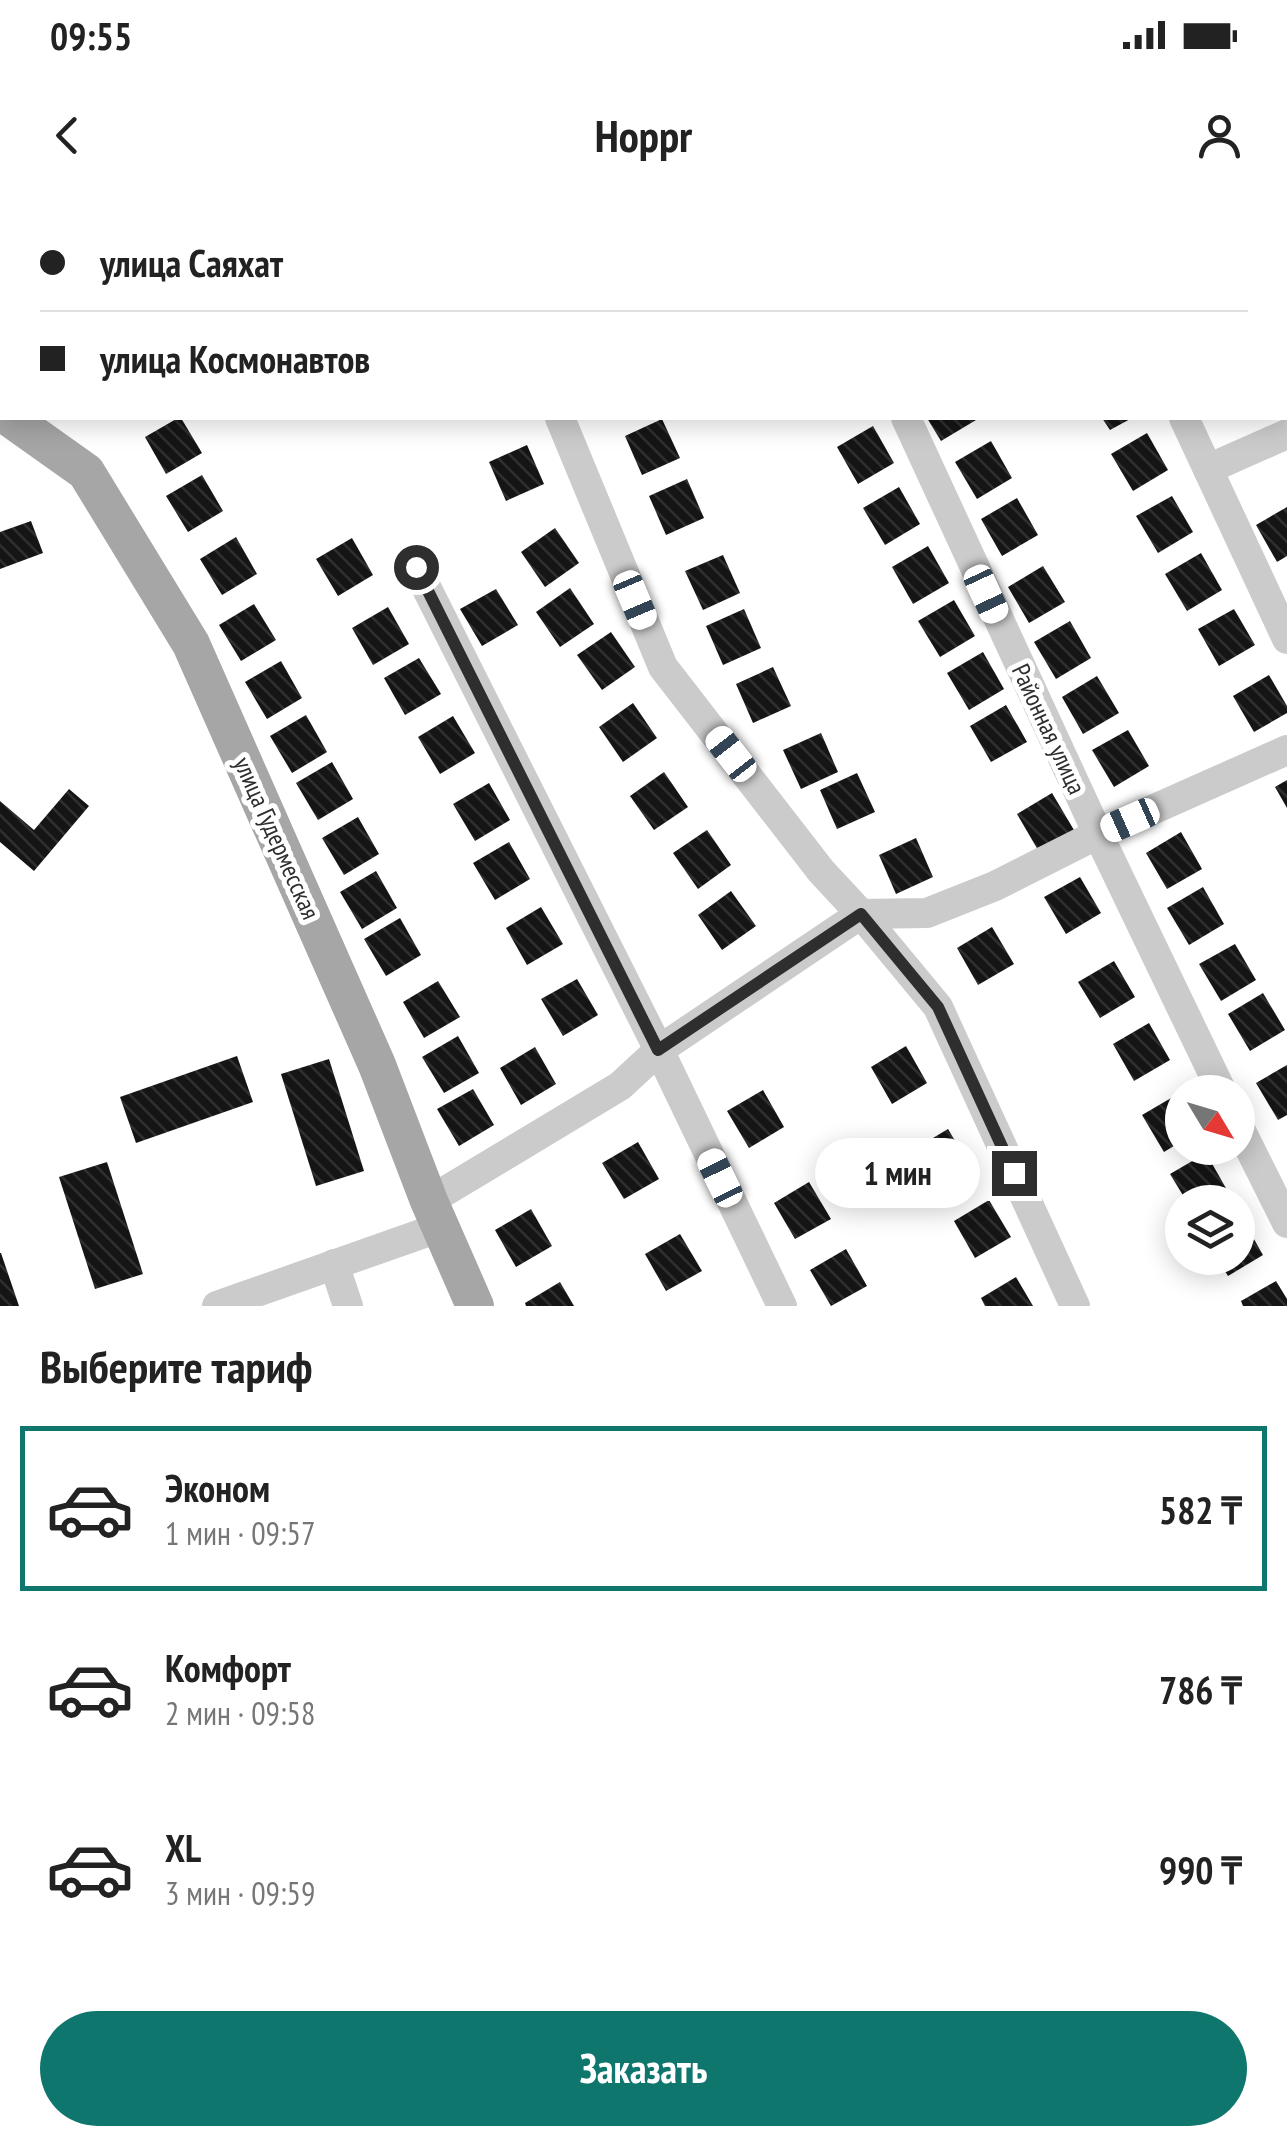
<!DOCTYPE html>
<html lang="ru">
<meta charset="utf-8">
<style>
body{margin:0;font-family:"PT Sans Narrow",sans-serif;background:#f2f2f2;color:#222;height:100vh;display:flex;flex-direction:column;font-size:38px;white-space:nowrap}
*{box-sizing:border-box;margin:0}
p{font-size:32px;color:#767676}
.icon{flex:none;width:55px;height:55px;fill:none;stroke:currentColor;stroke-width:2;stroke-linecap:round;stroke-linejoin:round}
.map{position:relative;height:1106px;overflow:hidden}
.side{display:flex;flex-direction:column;background:#fff;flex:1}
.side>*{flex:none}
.guide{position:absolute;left:0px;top:0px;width:1288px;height:220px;box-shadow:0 5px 25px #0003;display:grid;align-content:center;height:220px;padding:0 40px;background:#fff}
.needle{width:65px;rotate:128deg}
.tools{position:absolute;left:1165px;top:875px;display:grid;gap:20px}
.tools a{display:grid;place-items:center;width:90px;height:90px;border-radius:50%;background:#fff;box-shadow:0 5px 25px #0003;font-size:50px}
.end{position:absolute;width:45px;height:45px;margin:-22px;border:12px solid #2e2e2e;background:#fff;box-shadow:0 0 0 5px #fff}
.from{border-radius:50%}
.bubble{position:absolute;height:70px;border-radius:35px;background:#fff;box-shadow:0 5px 25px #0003;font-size:32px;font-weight:700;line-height:70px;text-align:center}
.car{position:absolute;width:30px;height:60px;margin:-30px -15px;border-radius:12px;box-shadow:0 0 8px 2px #0007;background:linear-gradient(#fff 24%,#345 0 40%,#fff 0 76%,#345 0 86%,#fff 0)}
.guide b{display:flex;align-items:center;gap:35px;height:95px;font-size:38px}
.guide b+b{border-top:2px solid #e0e0e0}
.guide i{width:25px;height:25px;background:#222}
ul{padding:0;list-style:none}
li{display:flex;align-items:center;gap:30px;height:165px;margin:0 20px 15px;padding:0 20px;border:5px solid transparent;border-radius:0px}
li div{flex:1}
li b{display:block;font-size:38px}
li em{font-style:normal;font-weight:700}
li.current{border-color:#0f766e}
li>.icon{width:90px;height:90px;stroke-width:1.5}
h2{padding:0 40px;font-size:45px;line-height:120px}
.cta{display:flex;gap:20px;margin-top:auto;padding:20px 40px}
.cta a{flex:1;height:115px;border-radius:60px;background:#0f766e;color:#fff;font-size:40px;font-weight:700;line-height:115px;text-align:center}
.status{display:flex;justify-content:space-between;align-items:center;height:70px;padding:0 50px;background:#fff;direction:ltr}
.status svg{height:28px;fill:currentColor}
header{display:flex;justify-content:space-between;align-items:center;height:130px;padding:0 40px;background:#fff;font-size:45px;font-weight:700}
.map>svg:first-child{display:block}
.building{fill:url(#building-back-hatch)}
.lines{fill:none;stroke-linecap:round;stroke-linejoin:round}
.minor{stroke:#cbcbcb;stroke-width:30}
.major{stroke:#a6a6a6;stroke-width:38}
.route{stroke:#2e2e2e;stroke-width:12}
.labels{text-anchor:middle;stroke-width:10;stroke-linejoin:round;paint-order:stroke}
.street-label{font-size:25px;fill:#2e2e2e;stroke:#fff}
</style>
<div class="status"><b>09:55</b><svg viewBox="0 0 49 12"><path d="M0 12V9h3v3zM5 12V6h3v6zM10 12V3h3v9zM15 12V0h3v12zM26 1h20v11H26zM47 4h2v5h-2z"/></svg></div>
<header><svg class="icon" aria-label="back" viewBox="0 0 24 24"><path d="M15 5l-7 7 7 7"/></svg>Hoppr<svg class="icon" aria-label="person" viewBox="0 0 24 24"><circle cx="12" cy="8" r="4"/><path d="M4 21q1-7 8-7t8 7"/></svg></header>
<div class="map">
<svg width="1287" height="1106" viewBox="0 0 1287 1106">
<defs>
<pattern id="building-back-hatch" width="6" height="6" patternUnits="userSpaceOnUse" patternTransform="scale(2.5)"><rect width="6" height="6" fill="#151515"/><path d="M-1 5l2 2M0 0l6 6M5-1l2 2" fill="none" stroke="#2f2f2f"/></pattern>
</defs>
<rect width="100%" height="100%" fill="#fff"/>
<g class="building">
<path d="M178 218H181L202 253 166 274 145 237Z"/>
<path d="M927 218H975L976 220 941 241Z"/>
<path d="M1102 218H1132L1110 230Z"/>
<path d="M662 219 680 258 642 275 625 236Z"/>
<path d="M873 226 894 263 858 284 837 247Z"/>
<path d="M1147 233 1168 270 1133 291 1111 254Z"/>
<path d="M991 241 1012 278 977 299 955 262Z"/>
<path d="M527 245 544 284 506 301 489 262Z"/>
<path d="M202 275 223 311 188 332 166 296Z"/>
<path d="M687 279 704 318 666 335 649 296Z"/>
<path d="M899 287 920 324 885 345 863 308Z"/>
<path d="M1172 296 1193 332 1158 353 1136 316Z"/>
<path d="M1017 298 1038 335 1002 356 981 319Z"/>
<path d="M1287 307V356L1277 362 1256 325Z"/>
<path d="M31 321 43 353 0 369V332Z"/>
<path d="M555 328 579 363 545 387 521 352Z"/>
<path d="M236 337 257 374 222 395 200 359Z"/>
<path d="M352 338 373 375 338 396 316 359Z"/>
<path d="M928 346 949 383 913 404 892 367Z"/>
<path d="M1201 353 1222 390 1187 411 1165 374Z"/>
<path d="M723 355 740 393 703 410 685 371Z"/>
<path d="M1043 366 1065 402 1029 423 1008 387Z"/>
<path d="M570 388 594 424 560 447 536 412Z"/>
<path d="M496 389 518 425 482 446 460 409Z"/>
<path d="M954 400 975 436 940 457 918 421Z"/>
<path d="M254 404 276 440 241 461 219 425Z"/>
<path d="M388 407 409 444 373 465 352 428Z"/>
<path d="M744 409 761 448 723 465 706 426Z"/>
<path d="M1234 409 1255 445 1219 466 1198 429Z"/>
<path d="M1070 421 1091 458 1056 479 1034 442Z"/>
<path d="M611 432 635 467 602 490 577 455Z"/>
<path d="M983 452 1004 489 969 510 947 473Z"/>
<path d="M419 458 441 494 405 515 384 478Z"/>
<path d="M281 461 302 498 267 519 245 482Z"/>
<path d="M773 467 791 506 753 523 736 484Z"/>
<path d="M1269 475 1287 506V513L1254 532 1233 496Z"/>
<path d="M1097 476 1119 513 1083 534 1062 497Z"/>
<path d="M633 503 657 538 623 562 599 527Z"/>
<path d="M1006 505 1027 542 991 562 970 526Z"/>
<path d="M306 515 327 552 292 573 270 536Z"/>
<path d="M453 516 475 553 440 574 418 537Z"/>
<path d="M1128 530 1149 566 1114 587 1092 550Z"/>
<path d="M821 533 838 572 801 589 783 550Z"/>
<path d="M332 562 353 599 318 620 296 583Z"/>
<path d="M664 572 688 607 654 630 630 596Z"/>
<path d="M857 573 875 612 837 629 820 590Z"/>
<path d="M1287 580V608L1275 587Z"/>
<path d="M489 583 510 620 475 641 453 604Z"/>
<path d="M69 589 89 606 34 671 0 642V601L34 630Z"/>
<path d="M1052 593 1074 630 1038 650 1017 614Z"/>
<path d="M358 617 379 654 344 675 322 638Z"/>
<path d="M707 630 731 665 698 689 673 653Z"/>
<path d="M1181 632 1202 669 1167 689 1146 653Z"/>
<path d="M916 638 933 677 896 694 879 655Z"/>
<path d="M509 642 530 679 495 700 473 663Z"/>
<path d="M376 671 397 708 362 729 340 692Z"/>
<path d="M1080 677 1101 713 1066 734 1044 697Z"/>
<path d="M1203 687 1224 724 1189 745 1167 708Z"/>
<path d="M731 691 756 726 722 750 698 715Z"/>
<path d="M541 707 563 744 527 765 506 728Z"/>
<path d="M400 718 421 755 386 776 364 739Z"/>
<path d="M992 727 1014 764 978 785 957 748Z"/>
<path d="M1235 744 1256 780 1221 801 1199 764Z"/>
<path d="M1114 761 1135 797 1100 818 1078 782Z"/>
<path d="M577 779 598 815 563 836 541 799Z"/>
<path d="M438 781 460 817 424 838 403 802Z"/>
<path d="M1263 793 1285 830 1250 851 1228 814Z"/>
<path d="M1149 823 1170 860 1134 881 1113 844Z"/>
<path d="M458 836 479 873 444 893 422 857Z"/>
<path d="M906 846 927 883 892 904 871 867Z"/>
<path d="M535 847 556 884 521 905 500 868Z"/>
<path d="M237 856 253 902 136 943 120 897Z"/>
<path d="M329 859 364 971 316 986 281 874Z"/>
<path d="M1287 865V915L1278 920 1256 883Z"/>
<path d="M473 889 494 925 459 946 437 909Z"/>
<path d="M763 890 784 927 749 948 727 911Z"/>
<path d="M1178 894 1182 902V941L1164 952 1142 915Z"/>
<path d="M948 929 970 966 934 987 913 950Z"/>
<path d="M638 942 659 979 624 999 602 963Z"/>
<path d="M1206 953 1227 990 1205 1002H1187L1170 974Z"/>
<path d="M107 962 143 1074 95 1089 59 977Z"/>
<path d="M809 982 831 1019 795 1039 774 1003Z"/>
<path d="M989 1000 1011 1037 975 1058 954 1021Z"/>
<path d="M531 1009 552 1046 516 1067 495 1030Z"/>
<path d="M1242 1018 1263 1055 1228 1076 1217 1058H1238V1021Z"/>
<path d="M680 1034 702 1071 666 1091 645 1054Z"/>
<path d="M846 1049 867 1086 831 1106 810 1070Z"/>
<path d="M0 1053H1L19 1106H0Z"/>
<path d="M1016 1077 1033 1106H985L981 1098Z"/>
<path d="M1276 1081 1287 1099V1106H1243L1241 1101Z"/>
<path d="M560 1082 574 1106H526L525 1103Z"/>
</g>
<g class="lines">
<g class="minor">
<path d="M482 0 483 2"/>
<path d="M813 0 814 2"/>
<path d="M1084 0 1085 2"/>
<path d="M1192 2 1198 0"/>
<path d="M560 218 663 467 821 671 861 714 938 807 1075 1106"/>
<path d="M906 218 1098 634 1222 892"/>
<path d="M1184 218 1287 439"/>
<path d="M1208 269 1287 234"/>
<path d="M416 367 659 850 782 1106"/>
<path d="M1238 925 1287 1023"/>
<path d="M429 1001 620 886 659 850 861 714 927 713 995 686 1098 634 1287 550"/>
<path d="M334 1064 348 1106"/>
<path d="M217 1106 441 1027"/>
</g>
<path class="major" d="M10 218 86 272 191 444 377 865 429 1001 475 1106"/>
</g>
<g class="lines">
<path class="route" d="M416 367 658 850 861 714 938 807 1014 973"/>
</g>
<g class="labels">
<g class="street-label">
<text transform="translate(1049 529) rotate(65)" y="9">Районная улица</text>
<text transform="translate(277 638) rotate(66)" y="9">улица Гудермесская</text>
</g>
</g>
</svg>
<div class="tools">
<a><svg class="needle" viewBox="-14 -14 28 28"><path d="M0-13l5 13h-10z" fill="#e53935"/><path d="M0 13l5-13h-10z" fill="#767676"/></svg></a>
<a><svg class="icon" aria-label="layers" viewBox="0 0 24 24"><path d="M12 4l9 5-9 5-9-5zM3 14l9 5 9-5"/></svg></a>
</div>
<i class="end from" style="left:416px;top:367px"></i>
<i class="end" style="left:1014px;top:973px"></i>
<div class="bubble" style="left:815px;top:938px;width:165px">1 мин</div>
<i class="car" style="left:986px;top:394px;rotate:155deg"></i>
<i class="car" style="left:635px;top:400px;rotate:157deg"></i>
<i class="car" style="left:731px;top:554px;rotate:322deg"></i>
<i class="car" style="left:1130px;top:620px;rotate:246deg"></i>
<i class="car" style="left:720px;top:978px;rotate:334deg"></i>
<div class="guide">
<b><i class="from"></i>улица Саяхат</b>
<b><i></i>улица Космонавтов</b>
</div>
</div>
<section class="side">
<h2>Выберите тариф</h2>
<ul>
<li class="current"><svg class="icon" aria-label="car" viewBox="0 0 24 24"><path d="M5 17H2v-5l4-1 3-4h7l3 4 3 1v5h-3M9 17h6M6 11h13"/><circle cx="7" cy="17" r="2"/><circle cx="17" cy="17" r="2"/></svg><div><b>Эконом</b><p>1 мин · 09:57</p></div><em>582 ₸</em></li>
<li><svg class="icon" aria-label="car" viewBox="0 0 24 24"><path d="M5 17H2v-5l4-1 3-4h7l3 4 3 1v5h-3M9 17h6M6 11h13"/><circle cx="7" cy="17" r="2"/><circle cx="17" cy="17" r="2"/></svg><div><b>Комфорт</b><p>2 мин · 09:58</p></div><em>786 ₸</em></li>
<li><svg class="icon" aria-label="car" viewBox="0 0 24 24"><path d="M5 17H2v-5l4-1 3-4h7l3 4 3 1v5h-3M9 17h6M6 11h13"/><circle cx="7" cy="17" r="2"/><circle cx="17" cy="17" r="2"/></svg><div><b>XL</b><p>3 мин · 09:59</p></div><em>990 ₸</em></li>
</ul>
<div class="cta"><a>Заказать</a></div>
</section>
